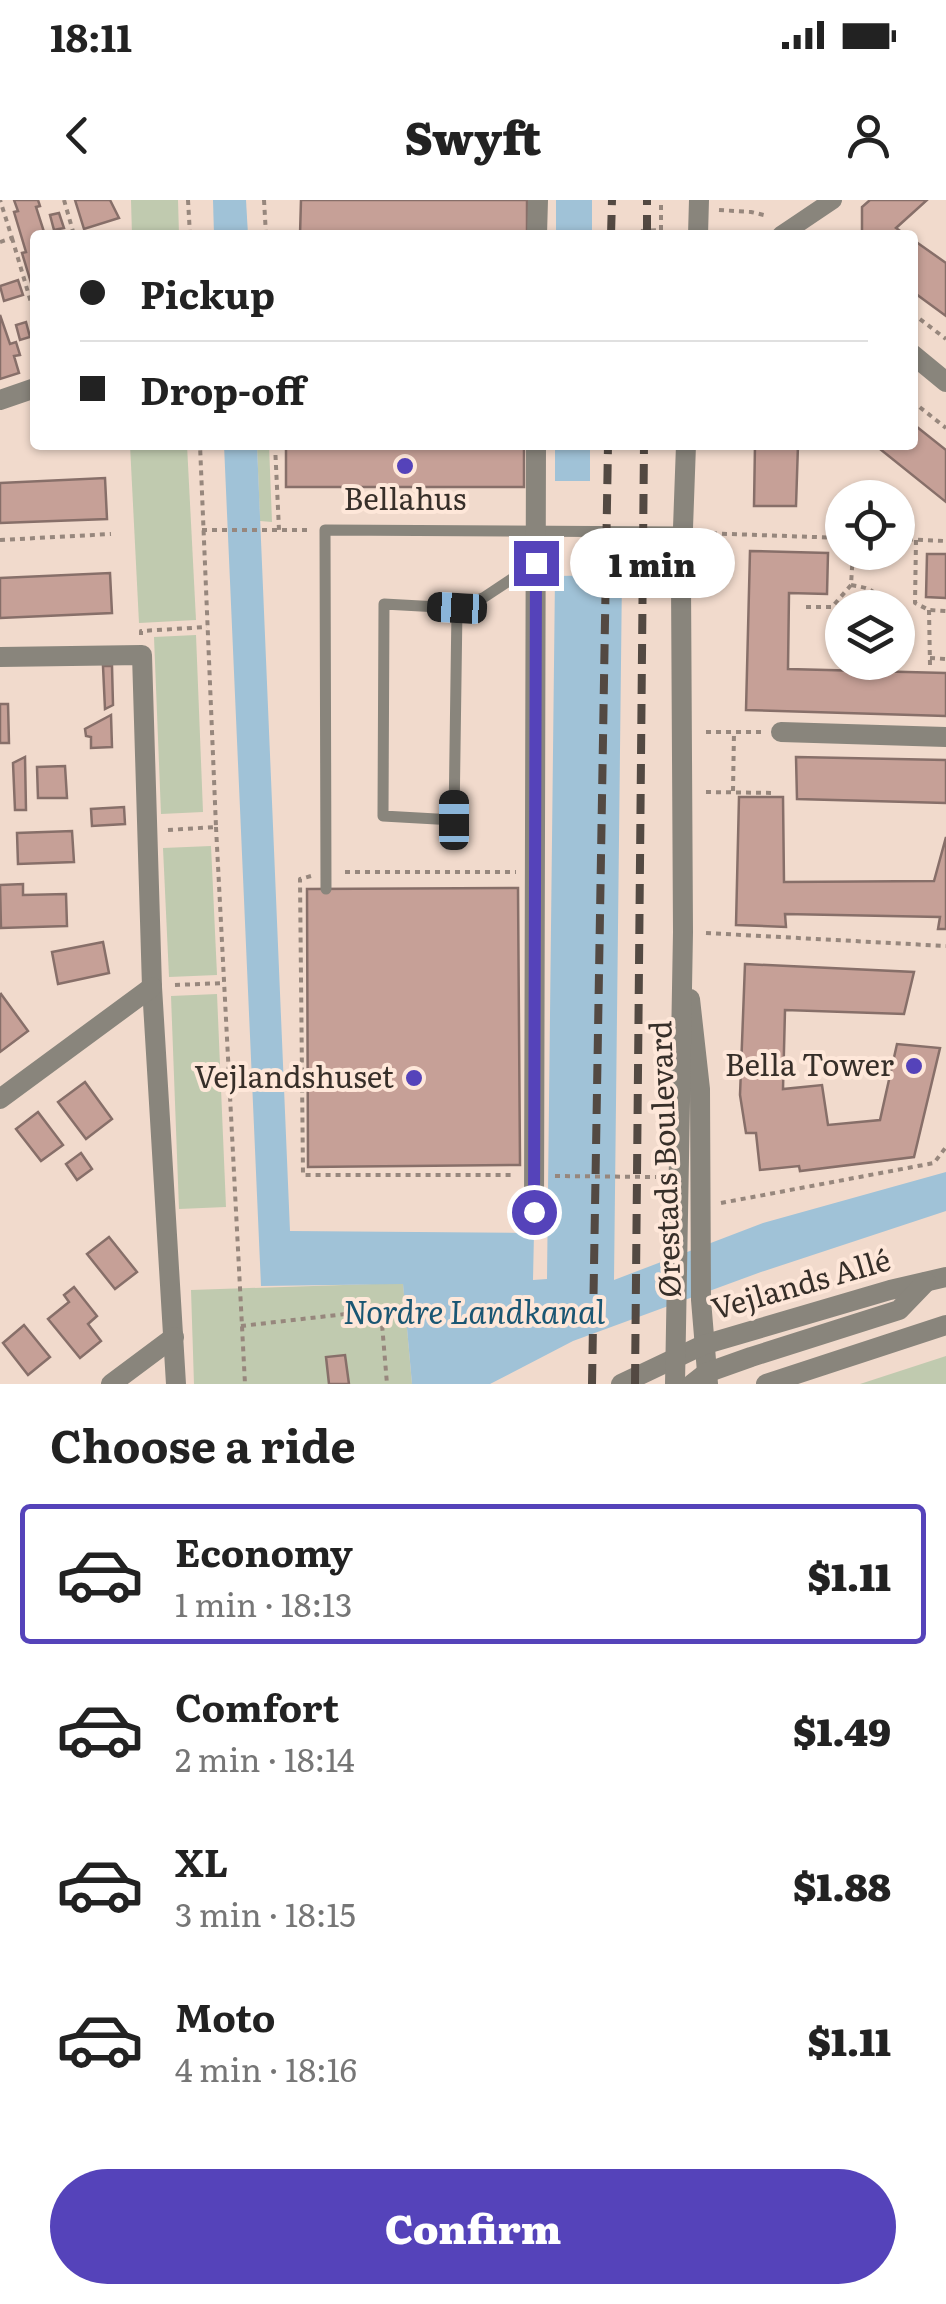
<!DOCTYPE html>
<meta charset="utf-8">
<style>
body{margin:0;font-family:Literata,serif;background:#f2f2f2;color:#222;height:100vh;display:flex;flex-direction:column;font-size:38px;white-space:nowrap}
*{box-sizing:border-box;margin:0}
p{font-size:32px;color:#767676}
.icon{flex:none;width:55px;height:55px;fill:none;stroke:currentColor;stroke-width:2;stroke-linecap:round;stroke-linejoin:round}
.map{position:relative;height:1184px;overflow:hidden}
.sheet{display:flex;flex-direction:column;background:#fff;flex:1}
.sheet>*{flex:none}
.banner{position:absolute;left:30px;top:30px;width:888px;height:220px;border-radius:10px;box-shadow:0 2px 8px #0004;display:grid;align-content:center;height:220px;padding:0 50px;background:#fff}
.buttons{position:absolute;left:825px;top:280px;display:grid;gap:20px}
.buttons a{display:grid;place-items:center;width:90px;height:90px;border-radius:50%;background:#fff;box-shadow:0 2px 8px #0004;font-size:50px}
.end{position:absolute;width:45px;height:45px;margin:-22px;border:12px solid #5543ba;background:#fff;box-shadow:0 0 0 5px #fff}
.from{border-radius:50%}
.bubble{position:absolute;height:70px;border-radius:35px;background:#fff;box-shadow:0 2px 8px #0004;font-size:32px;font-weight:800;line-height:70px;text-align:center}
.car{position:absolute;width:30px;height:60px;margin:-30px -15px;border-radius:12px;box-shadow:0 0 8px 2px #0007;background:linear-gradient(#222 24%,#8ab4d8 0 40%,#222 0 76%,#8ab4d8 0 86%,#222 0)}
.banner b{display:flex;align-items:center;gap:35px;height:95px;font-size:38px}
.banner b+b{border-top:2px solid #e0e0e0}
.banner i{width:25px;height:25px;background:#222}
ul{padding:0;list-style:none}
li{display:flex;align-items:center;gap:30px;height:140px;margin:0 20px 15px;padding:0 30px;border:5px solid transparent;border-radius:10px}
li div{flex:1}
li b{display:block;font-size:38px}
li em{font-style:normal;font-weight:800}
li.on{border-color:#5543ba}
li>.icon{width:90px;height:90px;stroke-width:1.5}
h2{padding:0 50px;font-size:45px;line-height:120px}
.button{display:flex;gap:20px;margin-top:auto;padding:20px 50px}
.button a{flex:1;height:115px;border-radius:60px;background:#5543ba;color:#fff;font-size:40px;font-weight:800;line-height:115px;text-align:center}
.status{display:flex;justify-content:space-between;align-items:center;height:70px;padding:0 50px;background:#fff;direction:ltr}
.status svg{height:28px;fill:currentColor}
header{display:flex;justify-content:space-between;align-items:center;height:130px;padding:0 50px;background:#fff;font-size:45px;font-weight:800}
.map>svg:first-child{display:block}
.green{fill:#c0caaf}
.water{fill:#a0c2d7}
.building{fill:#c6a097;stroke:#876f69;stroke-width:2.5}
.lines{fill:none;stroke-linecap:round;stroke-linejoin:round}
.path{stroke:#97877d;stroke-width:4;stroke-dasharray:5 5;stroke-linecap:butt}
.service{stroke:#89857c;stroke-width:11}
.pedestrian{stroke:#89857c;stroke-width:18}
.minor{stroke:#89857c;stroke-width:20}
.tertiary{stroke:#89857c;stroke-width:20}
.rail{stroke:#534942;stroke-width:8;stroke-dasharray:20 10;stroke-linecap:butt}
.route{stroke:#5543ba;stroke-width:12}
.poi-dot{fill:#5543ba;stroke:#fee7d9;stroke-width:4}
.labels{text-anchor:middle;stroke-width:8;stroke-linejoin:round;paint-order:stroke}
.poi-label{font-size:30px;fill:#372f29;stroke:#fee7d9;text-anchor:end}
.street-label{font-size:30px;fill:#372f29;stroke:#fee7d9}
.water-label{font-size:32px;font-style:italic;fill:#1a5673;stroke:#fee7d9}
</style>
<div class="status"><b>18:11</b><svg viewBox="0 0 49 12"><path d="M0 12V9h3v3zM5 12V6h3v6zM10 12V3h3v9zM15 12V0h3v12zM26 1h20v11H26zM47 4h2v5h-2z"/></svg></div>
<header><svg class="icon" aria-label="back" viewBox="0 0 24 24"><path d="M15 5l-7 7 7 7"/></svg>Swyft<svg class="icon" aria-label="person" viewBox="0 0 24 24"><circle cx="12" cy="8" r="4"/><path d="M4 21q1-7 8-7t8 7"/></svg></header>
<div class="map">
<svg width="946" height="1184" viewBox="0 0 946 1184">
<rect width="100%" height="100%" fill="#f1dacc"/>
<g class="green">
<path d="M131 0H178L179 35H132Z"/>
<path d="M130 245H187L196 420 139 423Z"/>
<path d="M257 245H269L272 322 260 321Z"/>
<path d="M196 435 203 612 161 614 154 437Z"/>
<path d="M211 646 217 775 169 777 163 648Z"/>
<path d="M217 794 226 1007 179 1009 171 796Z"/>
<path d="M403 1083 412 1184H194L191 1090Z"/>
<path d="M946 1156V1184H860Z"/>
</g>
<g class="water">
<path d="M213 0H246L248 35H214Z"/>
<rect x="556" y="0" width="36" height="35"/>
<path d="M224 245H257L290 1031 534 1033 533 1080 547 1079 555 376 622 375 614 1080 763 1023 946 972V1011L761 1072 573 1141 490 1184H412L403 1084 261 1086Z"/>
<rect x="555" y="245" width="35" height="36"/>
</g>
<g class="building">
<path d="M14 0H38L40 6 36 7 45 35H35V96L22 53 26 52 14 12 18 11Z"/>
<path d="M75 0H110L119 18 84 29Z"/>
<path d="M301 0H527V35H300Z"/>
<path d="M870 0H927L896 28 906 35H862V7Z"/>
<path d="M59 13 64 28 54 30 50 15Z"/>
<path d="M912 39 946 63V116L912 91Z"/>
<path d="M18 80 23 95 4 101 0 86Z"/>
<path d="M0 115 10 144 16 142 20 155 14 156 19 173 0 179Z"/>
<path d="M26 122 30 137 20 140 16 125Z"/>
<path d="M912 223 946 250V302L875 245H912Z"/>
<rect x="286" y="245" width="238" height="42"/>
<path d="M755 245H798L796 306H754Z"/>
<path d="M105 278 107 319 0 323V283Z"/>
<path d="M750 351 828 353 827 394 789 393 788 469 946 473V516L746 510Z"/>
<path d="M927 354H946V398L926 397Z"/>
<path d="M110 373 112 413 0 418V378Z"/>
<path d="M103 466H112L113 505 105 509Z"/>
<path d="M0 504H8L9 543H0Z"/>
<path d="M111 515 112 547 91 548V537L86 536 85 529Z"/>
<path d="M25 557 26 610H15L13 563Z"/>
<path d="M796 557 946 560V603L797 599Z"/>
<path d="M65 566 67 598H38L37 567Z"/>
<path d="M739 597H783L784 682 934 681 946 637V729H938L940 717 785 714 786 727 736 725Z"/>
<path d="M124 607 125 624 92 626 91 609Z"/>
<path d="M72 631 74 662 18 664 17 633Z"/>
<path d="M23 684V695L66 694 67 726 1 728 0 685Z"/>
<path d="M518 688 520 965 308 967 307 689Z"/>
<path d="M103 742 109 773 58 784 52 752Z"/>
<path d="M745 764 914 772 904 814 785 810 783 889 822 885 828 925 880 920 897 844 940 848 914 957 800 971 799 966 760 970 756 933H746L740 895Z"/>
<path d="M1 794 28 831 0 852V795Z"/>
<path d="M85 882 112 919 86 939 58 902Z"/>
<path d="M38 912 63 945 41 961 16 929Z"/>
<path d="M81 953 92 969 77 980 66 964Z"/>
<path d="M109 1037 137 1072 115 1089 87 1054Z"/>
<path d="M74 1087 97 1116 88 1124 101 1141 80 1158 48 1119 69 1102 64 1095Z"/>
<path d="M24 1125 50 1157 28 1175 3 1143Z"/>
<path d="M345 1155 349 1184H329L326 1157Z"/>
</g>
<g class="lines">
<g class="path">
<path d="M64 0 74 35"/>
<path d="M188 0 190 35"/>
<path d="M264 0 266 35"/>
<path d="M719 10 751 12 768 16"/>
<path d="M641 31 661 30V0"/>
<path d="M12 38 35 116"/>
<path d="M0 42 12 38 0 0"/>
<path d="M912 113 946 139"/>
<path d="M912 201 946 228"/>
<path d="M275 245 279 330"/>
<path d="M202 330H308"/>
<path d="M702 333 842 338"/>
<path d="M898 339 946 341"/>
<path d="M0 340 111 334"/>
<path d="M916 340 915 403 929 410 946 411"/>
<path d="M851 385C868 388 878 389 879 408"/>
<path d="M806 407H832L851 385 853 352"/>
<path d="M929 410 930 465"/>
<path d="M141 435V431L207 427"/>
<path d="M930 458 946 459"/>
<path d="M706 532H761"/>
<path d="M733 591 734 532"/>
<path d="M706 592 776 593"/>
<path d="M216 627 245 1184"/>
<path d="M168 630 216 627 200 245"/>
<path d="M345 672H516"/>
<path d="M311 676 300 679 303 975H511"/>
<path d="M706 733 946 746"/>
<path d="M175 785 225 783"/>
<path d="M555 976 656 977"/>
<path d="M721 1003 934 963 946 947"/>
<path d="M241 1126 372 1111 382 1124 387 1184"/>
</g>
<g class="service">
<path d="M457 408 454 620 383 616 384 404 457 408 483 398 536 363"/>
<path d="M326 689 325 330 682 332"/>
</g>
<path class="pedestrian" d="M781 35 833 0"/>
<g class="minor">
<path d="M537 35 538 0"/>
<path d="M0 200 35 188"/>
<path d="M0 457 142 455 152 787 176 1184"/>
<path d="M781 532 946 537"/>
<path d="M0 899 152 787"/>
<path d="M534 1012 536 245"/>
<path d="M111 1184 174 1137"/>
</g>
<g class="tertiary">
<path d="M698 35 699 0"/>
<path d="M912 154 946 182"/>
<path d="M690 799 700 889 701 1100 708 1184"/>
<path d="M621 1184 703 1145 890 1090 946 1077"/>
<path d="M675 1184 683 732 681 383 686 245"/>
<path d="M692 1184 706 1173 751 1157 899 1110 926 1082"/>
<path d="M766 1184 946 1125"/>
</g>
<g class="rail">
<path d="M611 35 612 0"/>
<path d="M647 35V0"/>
<path d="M592 1184 608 245"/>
<path d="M635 1184 644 245"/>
</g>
</g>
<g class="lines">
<path class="route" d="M534 1012 536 363"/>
</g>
<g class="poi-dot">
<circle cx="405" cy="266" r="10"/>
<circle cx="914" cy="866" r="10"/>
<circle cx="414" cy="878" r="10"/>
</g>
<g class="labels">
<g class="poi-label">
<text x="405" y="310" text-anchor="middle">Bellahus</text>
<text x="894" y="876">Bella Tower</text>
<text x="394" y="888">Vejlandshuset</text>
</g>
<g class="street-label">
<text transform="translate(666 959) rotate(-92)" y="10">Ørestads Boulevard</text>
<text transform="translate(801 1085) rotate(-16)" y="10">Vejlands Allé</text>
</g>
<g class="water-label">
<text x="474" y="1124">Nordre Landkanal</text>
</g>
</g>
</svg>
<div class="buttons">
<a><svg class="icon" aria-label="locate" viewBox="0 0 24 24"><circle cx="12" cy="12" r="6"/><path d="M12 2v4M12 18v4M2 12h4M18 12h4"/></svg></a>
<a><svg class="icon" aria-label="layers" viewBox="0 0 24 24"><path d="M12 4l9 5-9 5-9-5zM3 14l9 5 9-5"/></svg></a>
</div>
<i class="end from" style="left:534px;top:1012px"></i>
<i class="end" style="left:536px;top:363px"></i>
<div class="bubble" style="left:570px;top:328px;width:165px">1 min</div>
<i class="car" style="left:457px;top:408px;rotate:273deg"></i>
<i class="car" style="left:454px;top:620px;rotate:0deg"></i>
<div class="banner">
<b><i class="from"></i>Pickup</b>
<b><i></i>Drop-off</b>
</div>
</div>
<section class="sheet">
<h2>Choose a ride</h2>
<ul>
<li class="on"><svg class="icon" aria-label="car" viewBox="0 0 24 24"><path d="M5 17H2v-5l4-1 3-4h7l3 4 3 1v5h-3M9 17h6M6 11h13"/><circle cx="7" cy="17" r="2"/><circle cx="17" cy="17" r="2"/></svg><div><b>Economy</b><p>1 min · 18:13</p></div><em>$1.11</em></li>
<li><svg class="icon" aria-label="car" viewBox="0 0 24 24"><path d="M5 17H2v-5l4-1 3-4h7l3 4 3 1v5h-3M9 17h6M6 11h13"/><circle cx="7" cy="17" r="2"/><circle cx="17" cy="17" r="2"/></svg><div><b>Comfort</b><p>2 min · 18:14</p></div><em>$1.49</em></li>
<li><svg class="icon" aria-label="car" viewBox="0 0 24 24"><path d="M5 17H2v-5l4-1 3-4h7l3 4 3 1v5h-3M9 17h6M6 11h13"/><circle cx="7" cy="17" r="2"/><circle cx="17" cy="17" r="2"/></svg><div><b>XL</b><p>3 min · 18:15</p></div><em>$1.88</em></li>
<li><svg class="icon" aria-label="car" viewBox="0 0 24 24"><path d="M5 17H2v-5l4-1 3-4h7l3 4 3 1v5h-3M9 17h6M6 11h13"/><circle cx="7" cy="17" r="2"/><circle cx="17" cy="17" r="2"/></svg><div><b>Moto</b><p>4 min · 18:16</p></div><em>$1.11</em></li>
</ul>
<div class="button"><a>Confirm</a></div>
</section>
